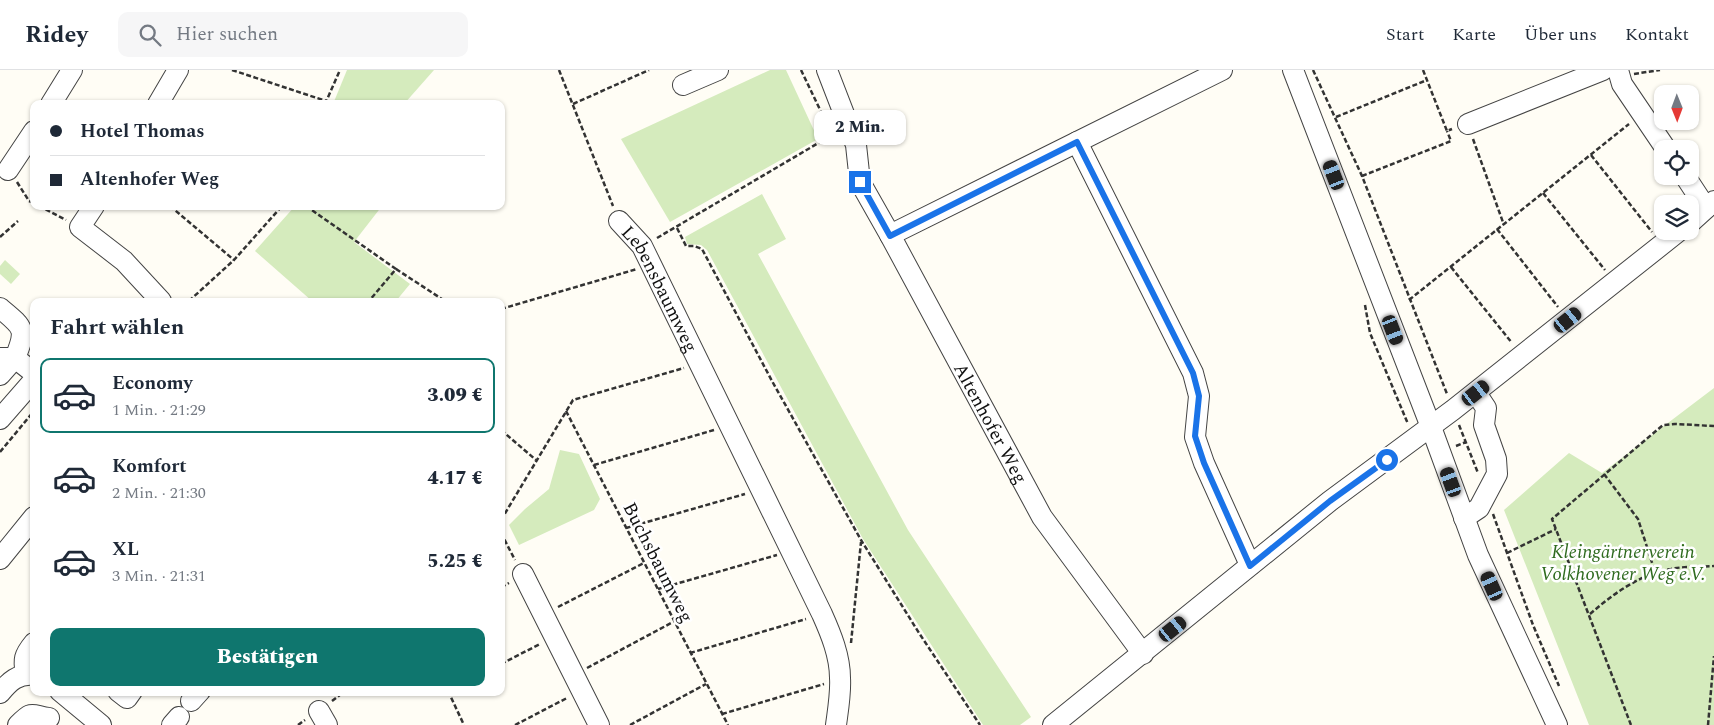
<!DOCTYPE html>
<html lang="de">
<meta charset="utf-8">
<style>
body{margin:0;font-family:Spectral,serif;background:#f6f6f7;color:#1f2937;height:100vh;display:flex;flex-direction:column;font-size:19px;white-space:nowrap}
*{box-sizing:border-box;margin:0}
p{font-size:16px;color:#747a83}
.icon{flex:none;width:28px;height:28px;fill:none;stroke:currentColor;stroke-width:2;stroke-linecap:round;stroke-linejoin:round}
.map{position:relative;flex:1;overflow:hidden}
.drawer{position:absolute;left:30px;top:228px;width:475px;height:398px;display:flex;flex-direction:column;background:#fff;border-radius:10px;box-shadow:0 1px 4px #0004}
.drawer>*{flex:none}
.banner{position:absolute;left:30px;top:30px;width:475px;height:110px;border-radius:10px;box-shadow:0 1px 4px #0004;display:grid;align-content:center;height:110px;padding:0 20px;background:#fff}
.needle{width:32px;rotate:179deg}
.buttons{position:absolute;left:1654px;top:15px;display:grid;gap:10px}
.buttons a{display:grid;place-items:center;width:45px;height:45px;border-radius:10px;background:#fff;box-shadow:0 1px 4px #0004;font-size:25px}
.end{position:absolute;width:22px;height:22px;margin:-11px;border:6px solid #1a73e8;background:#fff;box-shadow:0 0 0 2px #fff}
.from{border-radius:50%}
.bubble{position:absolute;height:35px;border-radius:10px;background:#fff;box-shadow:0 1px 4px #0004;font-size:16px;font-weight:800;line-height:35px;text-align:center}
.car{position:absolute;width:15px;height:30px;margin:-15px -8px;border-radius:6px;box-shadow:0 0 4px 1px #0007;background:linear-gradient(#222 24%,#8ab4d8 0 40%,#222 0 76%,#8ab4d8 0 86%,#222 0)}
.banner b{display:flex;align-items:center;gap:18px;height:48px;font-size:19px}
.banner b+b{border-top:1px solid #e0e1e3}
.banner i{width:12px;height:12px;background:#1f2937}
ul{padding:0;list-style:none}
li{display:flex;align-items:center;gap:15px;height:75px;margin:0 10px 8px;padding:0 10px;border:2px solid transparent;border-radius:10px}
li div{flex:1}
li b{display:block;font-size:19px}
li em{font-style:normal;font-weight:800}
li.on{border-color:#0f766e}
li>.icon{width:45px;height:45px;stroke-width:1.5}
h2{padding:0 20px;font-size:22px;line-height:60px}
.action{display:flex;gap:10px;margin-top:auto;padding:10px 20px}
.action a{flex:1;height:58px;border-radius:10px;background:#0f766e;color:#fff;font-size:20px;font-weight:800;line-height:58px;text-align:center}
header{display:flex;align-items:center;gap:30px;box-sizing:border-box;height:70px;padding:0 25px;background:#fff;border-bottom:1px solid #e0e1e3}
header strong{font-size:24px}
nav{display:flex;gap:28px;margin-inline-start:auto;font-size:18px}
.search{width:350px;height:45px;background:#f6f6f7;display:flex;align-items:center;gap:12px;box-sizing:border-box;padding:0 18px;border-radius:10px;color:#747a83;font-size:19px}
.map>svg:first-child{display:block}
.green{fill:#d5ebbd}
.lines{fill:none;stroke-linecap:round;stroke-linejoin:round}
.minor-casing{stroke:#444;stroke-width:22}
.path{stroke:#333;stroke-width:2.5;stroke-dasharray:5 2.5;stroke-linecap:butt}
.minor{stroke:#fff;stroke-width:20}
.route{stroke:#1a73e8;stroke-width:6}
.labels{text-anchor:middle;stroke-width:5;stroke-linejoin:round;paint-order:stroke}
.street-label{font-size:19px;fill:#111;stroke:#fff}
.park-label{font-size:19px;font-style:italic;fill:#2f6b1f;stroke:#fff}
</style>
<header>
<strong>Ridey</strong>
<div class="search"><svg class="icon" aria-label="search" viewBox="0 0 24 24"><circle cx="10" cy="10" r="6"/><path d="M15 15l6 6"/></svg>Hier suchen</div>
<nav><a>Start</a><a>Karte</a><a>Über uns</a><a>Kontakt</a></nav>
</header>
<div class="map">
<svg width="1714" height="655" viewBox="0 0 1714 655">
<rect width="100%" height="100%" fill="#fffdf5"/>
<g class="green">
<path d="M347 0H434L404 34H333Z"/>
<path d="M770 0H786L818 69 670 152 621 69Z"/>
<path d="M762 124 786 169 758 184 908 460 1031 647 1020 655H983L863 469 707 180 701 175 687 174 685 167Z"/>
<path d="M295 136H382L354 172 410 214 396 231H312L255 181Z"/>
<path d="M5 190 20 204 11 214 0 204V196Z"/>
<path d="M1714 318V655H1589L1504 440 1569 383 1602 403Z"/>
<path d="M560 380 579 384 600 429 594 440 519 475 509 455 525 439 549 419Z"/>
</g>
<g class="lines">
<g class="minor-casing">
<g id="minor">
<path id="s1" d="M827 0 856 75 860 112 890 165 1042 447 1143 584"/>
<path d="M1293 0 1431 357 1478 485 1557 655"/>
<path d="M1618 0 1622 14 1666 79"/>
<path d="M683 15 718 0"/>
<path d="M51 34 72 0"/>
<path d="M158 34 178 0"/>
<path d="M1468 54 1603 0"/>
<path d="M1077 72 1193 303 1199 326 1195 367 1204 393 1250 495"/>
<path d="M8 100 34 61"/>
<path d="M1685 106 1706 138"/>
<path d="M94 136 80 157 124 191 161 231"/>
<path id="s2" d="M619 151 642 176 822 544C831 564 840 586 840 608 841 623 838 640 836 655"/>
<path d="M1690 153 1714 131"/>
<path d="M890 165 1222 0"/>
<path d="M0 238C24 258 27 259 15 288H0"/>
<path d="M0 305 15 288 34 303"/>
<path d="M0 349 34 310"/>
<path d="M1464 448 1479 438 1497 404 1496 389 1484 355 1486 338 1476 323"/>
<path d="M0 489 34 447"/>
<path d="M523 504 599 655"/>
<path d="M26 604C23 590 24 585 34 573"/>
<path d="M60 621 101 655"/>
<path d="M118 621 127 628 132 621"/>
<path d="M0 623C9 612 18 603 34 605"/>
<path d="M191 631 200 621"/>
<path d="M319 641 327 655"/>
<path d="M18 655C33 640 30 645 49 648"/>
<path d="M172 655 179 647"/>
<path d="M1053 655 1330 431 1453 340 1679 161"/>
</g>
</g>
<g class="path">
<path d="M232 0 326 31"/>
<path d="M559 0 613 136"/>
<path d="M801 0 835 71"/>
<path d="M1313 0 1362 106 1447 324"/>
<path d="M1423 0 1447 61 1452 59"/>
<path d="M1634 4 1660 0"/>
<path d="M325 34 340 0"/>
<path d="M573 34 649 0"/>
<path d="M1336 47 1427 10"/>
<path d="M1473 69 1504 155"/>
<path d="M1591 85 1652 162"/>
<path d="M1362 106 1451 71 1447 61"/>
<path d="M17 112 29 131 34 133"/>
<path d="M1543 123 1605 200"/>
<path d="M39 136 66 150"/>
<path d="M170 136 234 190"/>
<path d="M306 136 396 199 369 231"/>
<path d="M677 158 686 176H694L702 179 772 311 861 470 919 563 980 655"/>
<path d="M1497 159 1558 237"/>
<path d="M0 167 18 151"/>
<path d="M657 168 832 65"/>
<path d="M1451 197 1512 273"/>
<path d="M396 199 445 231"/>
<path d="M1409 230 1629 54"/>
<path d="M189 231 234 190 282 136"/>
<path d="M1365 235 1370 263 1408 354"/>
<path d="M501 239 637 199"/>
<path d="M566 341 728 655"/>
<path d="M1459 355 1478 403"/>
<path d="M501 360 536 390"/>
<path d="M1456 376 1466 372"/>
<path d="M0 382 34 341"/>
<path d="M594 395 714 360"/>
<path d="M1604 404 1638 449 1655 502"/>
<path d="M1493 444 1533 555 1559 616"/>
<path d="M501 450 573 330 684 298"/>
<path d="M626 458 745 424"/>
<path d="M501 463 515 490"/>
<path d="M1507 483 1556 459"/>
<path d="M501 517 509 513"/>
<path d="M658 519 777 485"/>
<path d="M558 537 644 493"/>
<path d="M1590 544C1613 524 1640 504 1671 499 1685 496 1700 497 1714 496"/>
<path d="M851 573 861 472"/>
<path d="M690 583 806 549"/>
<path d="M501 594 540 574"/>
<path d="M587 598 673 552"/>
<path d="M448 621 464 655"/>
<path d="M332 631 345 621"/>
<path d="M722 644 824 614"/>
<path d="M298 655 305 650"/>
<path d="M515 655 567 628"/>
<path d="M630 655 706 614"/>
<path d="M1631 655 1552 449 1663 355 1675 354 1714 356"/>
<path d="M1708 655 1714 586"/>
</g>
<use href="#minor" class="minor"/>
</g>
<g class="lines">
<path class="route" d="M860 112 890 166 1077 72 1193 303 1199 326 1195 366 1204 393 1250 496 1330 431 1387 390"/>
</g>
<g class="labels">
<g class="street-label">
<text dy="7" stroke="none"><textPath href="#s2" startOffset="80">Lebensbaumweg</textPath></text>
<text dy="7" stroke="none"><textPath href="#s1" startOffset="392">Altenhofer Weg</textPath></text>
<text transform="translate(659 492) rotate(63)" y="7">Buchsbaumweg</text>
</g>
<g class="park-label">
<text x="1623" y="488">Kleingärtnerverein<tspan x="1623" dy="22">Volkhovener Weg e.V.</tspan></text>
</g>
</g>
</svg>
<div class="buttons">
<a><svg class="needle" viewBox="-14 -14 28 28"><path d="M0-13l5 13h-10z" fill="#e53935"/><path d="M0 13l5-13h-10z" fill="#747a83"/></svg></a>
<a><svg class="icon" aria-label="locate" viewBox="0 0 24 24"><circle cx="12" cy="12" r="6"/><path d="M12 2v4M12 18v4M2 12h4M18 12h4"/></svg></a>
<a><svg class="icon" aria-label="layers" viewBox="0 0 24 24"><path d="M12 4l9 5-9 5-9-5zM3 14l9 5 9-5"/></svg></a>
</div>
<i class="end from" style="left:1387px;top:390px"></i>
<i class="end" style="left:860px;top:112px"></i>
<div class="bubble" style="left:814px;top:40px;width:92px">2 Min.</div>
<i class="car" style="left:1334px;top:105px;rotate:339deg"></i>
<i class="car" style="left:1568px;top:250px;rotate:51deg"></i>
<i class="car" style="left:1393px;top:260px;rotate:159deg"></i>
<i class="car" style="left:1476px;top:323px;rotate:52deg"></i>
<i class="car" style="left:1451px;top:412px;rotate:340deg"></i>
<i class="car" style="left:1492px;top:516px;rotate:336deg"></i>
<i class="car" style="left:1173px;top:559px;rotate:51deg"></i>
<div class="banner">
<b><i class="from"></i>Hotel Thomas</b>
<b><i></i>Altenhofer Weg</b>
</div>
<section class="drawer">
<h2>Fahrt wählen</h2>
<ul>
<li class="on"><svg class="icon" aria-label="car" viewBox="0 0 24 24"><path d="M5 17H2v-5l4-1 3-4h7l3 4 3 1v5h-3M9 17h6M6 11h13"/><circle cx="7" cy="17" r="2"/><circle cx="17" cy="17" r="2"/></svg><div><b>Economy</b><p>1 Min. · 21:29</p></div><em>3.09 €</em></li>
<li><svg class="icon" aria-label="car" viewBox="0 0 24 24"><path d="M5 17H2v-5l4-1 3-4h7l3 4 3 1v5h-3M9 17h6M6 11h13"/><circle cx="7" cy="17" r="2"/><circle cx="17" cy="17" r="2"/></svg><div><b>Komfort</b><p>2 Min. · 21:30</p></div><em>4.17 €</em></li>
<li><svg class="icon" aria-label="car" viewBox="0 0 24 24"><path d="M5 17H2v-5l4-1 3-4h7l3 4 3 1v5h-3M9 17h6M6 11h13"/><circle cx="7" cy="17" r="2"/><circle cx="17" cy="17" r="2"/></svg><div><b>XL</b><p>3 Min. · 21:31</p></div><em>5.25 €</em></li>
</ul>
<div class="action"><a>Bestätigen</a></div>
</section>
</div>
